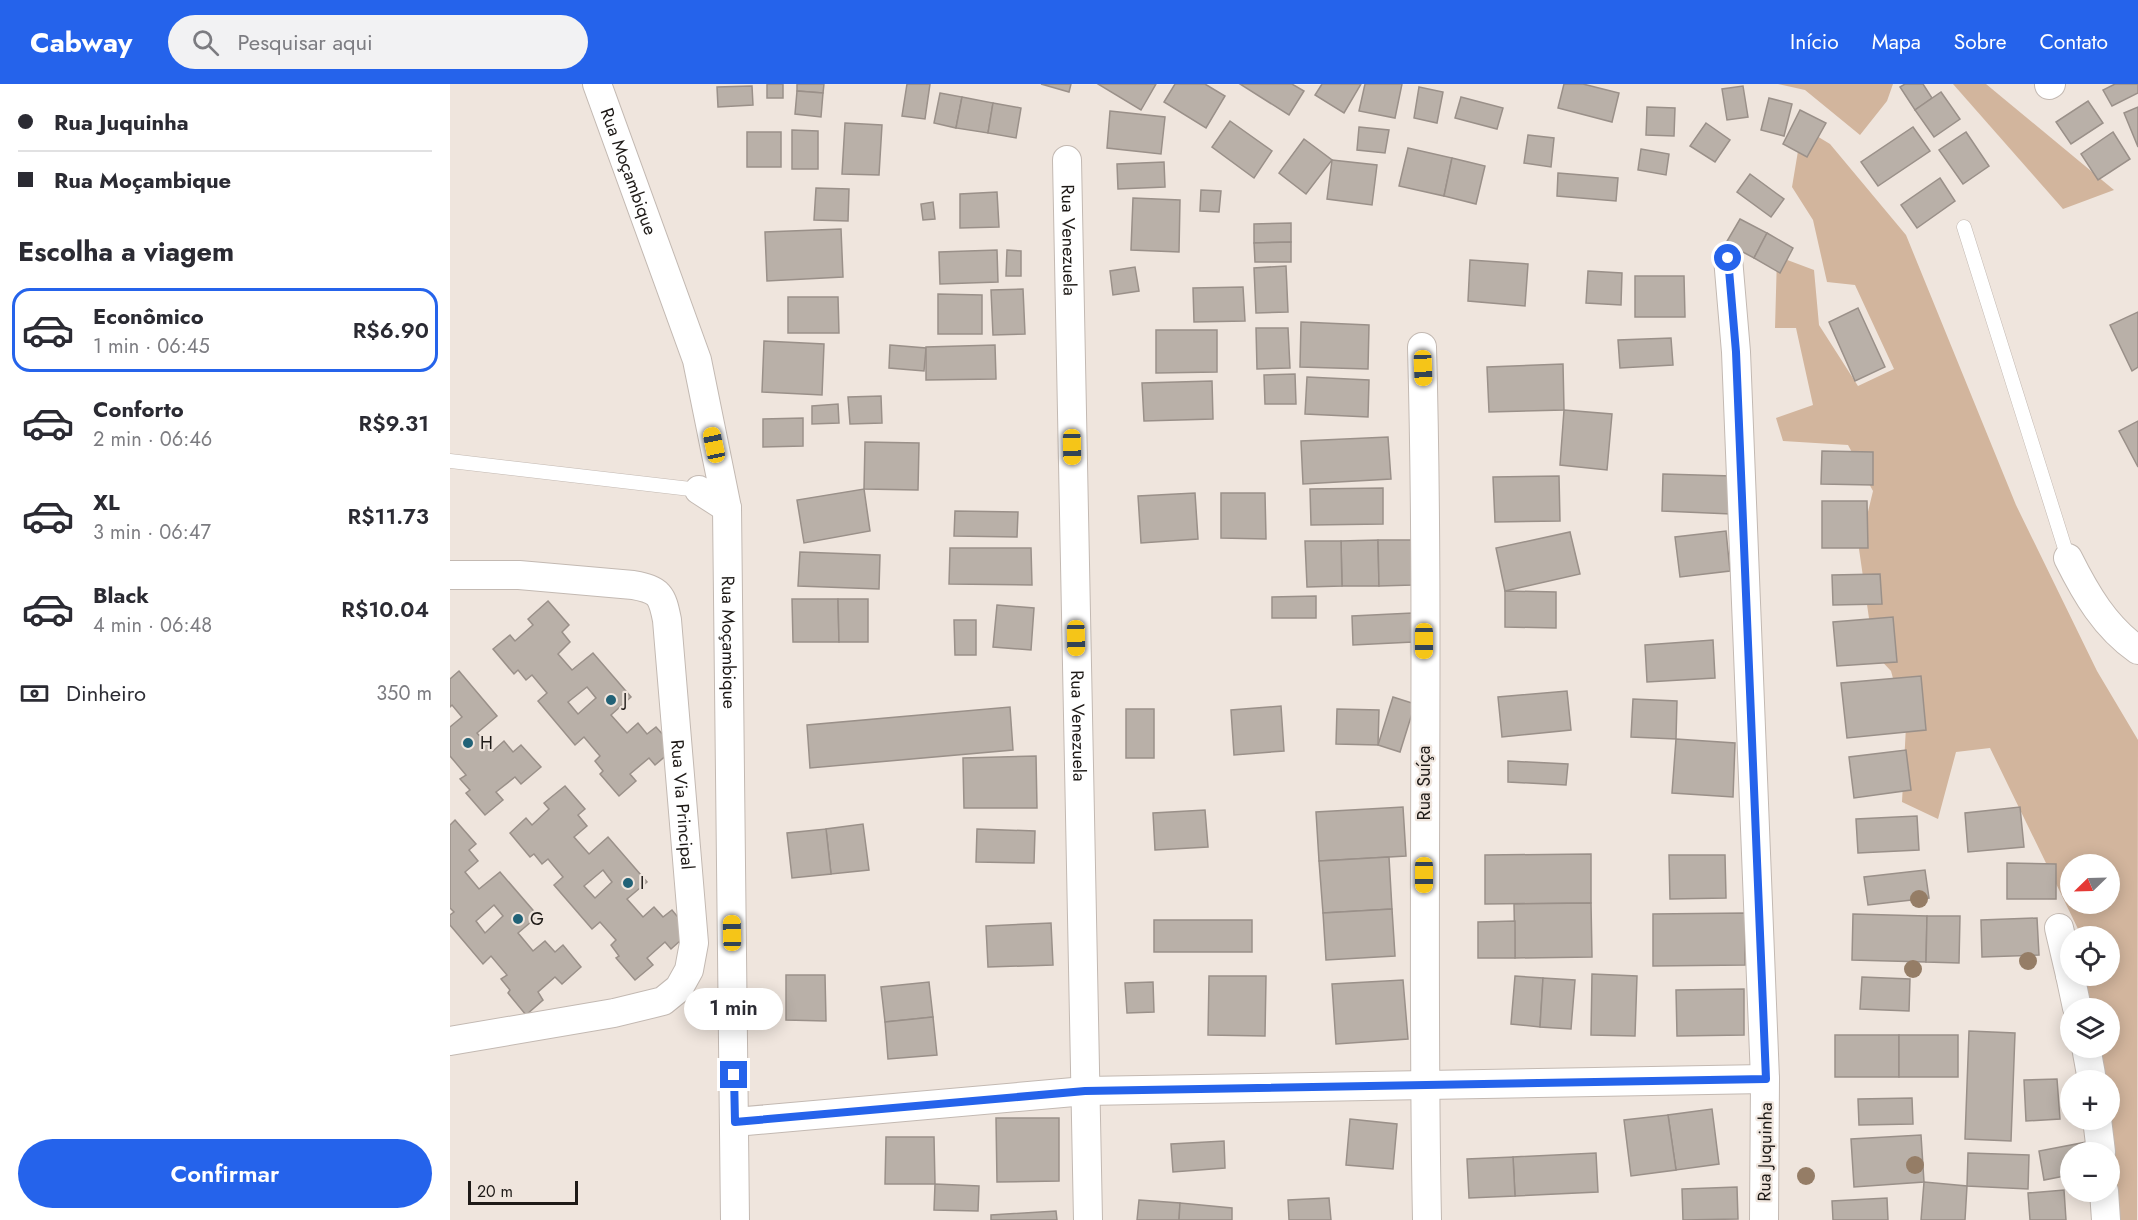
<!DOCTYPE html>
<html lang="pt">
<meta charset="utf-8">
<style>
body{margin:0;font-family:Jost,sans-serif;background:#f2f2f3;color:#2b2b33;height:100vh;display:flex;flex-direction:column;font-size:22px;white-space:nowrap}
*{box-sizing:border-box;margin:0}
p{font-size:20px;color:#7c7c81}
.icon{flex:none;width:33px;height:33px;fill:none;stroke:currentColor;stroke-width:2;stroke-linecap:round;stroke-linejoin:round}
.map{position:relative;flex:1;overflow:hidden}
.panel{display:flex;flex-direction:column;background:#fff;width:450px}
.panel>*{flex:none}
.guide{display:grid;align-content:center;height:132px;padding:0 18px;background:#fff}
.needle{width:39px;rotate:247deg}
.controls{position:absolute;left:1610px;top:770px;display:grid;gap:12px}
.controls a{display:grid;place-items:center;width:60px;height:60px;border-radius:50%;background:#fff;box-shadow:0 3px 15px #0003;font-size:30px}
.scale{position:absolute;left:18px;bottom:15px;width:110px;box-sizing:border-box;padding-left:6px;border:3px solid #1e1a17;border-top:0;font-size:16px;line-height:21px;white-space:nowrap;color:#1e1a17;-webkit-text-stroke:4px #efe5dd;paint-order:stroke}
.end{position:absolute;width:27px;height:27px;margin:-14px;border:8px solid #2563eb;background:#fff;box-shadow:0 0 0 3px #fff}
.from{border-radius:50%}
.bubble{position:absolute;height:42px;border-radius:21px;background:#fff;box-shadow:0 3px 15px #0003;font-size:20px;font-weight:600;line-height:42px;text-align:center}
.car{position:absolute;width:18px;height:36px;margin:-18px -9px;border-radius:8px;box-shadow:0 0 4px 2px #0007;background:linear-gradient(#f5c518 24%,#345 0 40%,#f5c518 0 76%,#345 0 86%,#f5c518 0)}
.guide b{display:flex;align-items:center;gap:21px;height:57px;font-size:22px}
.guide b+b{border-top:2px solid #e1e1e2}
.guide i{width:15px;height:15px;background:#2b2b33}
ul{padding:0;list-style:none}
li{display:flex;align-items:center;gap:18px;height:84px;margin:0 12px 9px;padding:0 6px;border:3px solid transparent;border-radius:18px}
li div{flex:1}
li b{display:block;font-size:22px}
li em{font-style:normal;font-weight:600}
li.on{border-color:#2563eb}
li>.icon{width:54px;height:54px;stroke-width:1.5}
h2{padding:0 18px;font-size:27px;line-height:72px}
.pay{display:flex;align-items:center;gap:15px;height:66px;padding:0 18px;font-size:22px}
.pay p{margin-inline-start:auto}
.button{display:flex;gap:12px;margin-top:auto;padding:12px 18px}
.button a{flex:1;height:69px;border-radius:36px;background:#2563eb;color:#fff;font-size:24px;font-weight:600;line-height:69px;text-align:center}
header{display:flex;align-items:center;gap:36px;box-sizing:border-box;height:84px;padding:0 30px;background:#2563eb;color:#fff}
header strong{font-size:28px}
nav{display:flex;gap:33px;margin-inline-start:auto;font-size:21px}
.search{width:420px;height:54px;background:#f2f2f3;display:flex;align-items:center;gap:15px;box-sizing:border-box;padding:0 21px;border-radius:33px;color:#7c7c81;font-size:22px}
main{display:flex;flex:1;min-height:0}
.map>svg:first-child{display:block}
.green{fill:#d2b59d;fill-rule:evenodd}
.building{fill:#b9b0a8;stroke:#9a9089;stroke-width:1.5;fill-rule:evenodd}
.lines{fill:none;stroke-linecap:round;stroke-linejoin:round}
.service-casing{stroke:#c3b9b2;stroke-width:15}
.minor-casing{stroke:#c3b9b2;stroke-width:30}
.service{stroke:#fff;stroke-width:14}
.minor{stroke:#fff;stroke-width:28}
.tree{fill:#957d66}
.route{stroke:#2563eb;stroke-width:8}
.poi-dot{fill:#216277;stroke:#efe5dd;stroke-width:2}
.labels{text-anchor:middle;stroke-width:4.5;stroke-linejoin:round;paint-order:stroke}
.street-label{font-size:18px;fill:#1e1a17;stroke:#efe5dd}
.poi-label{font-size:18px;fill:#1e1a17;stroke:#efe5dd;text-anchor:start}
</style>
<header>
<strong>Cabway</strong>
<div class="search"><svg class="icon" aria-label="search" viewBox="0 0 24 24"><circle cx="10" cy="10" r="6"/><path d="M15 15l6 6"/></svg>Pesquisar aqui</div>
<nav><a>Início</a><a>Mapa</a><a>Sobre</a><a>Contato</a></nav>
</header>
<main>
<section class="panel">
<div class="guide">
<b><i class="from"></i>Rua Juquinha</b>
<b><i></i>Rua Moçambique</b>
</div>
<h2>Escolha a viagem</h2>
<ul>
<li class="on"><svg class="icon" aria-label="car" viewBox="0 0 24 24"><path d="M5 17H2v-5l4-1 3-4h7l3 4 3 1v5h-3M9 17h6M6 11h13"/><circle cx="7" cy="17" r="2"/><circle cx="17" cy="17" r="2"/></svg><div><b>Econômico</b><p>1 min · 06:45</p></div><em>R$6.90</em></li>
<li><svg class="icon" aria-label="car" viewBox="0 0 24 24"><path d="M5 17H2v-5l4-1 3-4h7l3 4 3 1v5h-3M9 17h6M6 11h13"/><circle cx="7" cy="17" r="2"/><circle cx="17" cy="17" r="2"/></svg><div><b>Conforto</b><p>2 min · 06:46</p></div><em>R$9.31</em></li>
<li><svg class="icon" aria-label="car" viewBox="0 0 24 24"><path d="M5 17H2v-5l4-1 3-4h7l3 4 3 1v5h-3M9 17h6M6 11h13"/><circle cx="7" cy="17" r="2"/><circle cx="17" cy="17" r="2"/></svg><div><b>XL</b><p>3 min · 06:47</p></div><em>R$11.73</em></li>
<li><svg class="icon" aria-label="car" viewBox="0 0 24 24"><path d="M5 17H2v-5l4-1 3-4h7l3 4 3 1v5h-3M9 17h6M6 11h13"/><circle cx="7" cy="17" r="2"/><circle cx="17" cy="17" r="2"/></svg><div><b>Black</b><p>4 min · 06:48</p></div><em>R$10.04</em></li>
</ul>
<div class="pay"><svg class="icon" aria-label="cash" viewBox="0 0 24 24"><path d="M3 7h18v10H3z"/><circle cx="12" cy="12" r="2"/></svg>Dinheiro<p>350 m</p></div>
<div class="button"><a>Confirmar</a></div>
</section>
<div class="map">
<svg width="1688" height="1136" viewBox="0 0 1688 1136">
<rect width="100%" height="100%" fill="#efe5dd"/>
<g class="green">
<path d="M1328 0H1443L1437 17 1410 51 1355 6Z"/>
<path d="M1503 0H1536L1664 106 1613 125Z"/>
<path d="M1352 43 1380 60 1456 151 1566 421 1647 587 1688 656 1687 1136H1670L1653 1035H1659V996H1647L1641 963H1659V924H1634L1629 891H1659V852H1626L1629 847 1540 664 1506 668 1488 735 1452 718 1456 642 1441 587 1424 569 1409 465 1423 407 1398 361 1333 357 1326 334 1363 321 1346 244H1325L1327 172 1364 186 1369 241 1408 302 1444 285 1405 201 1377 198 1363 136 1342 103ZM1620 780H1659V819H1620Z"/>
</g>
<g class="building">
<rect x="317" y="0" width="16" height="14"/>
<path d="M347 0H374L373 9 347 7Z"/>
<path d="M457 0H480L475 35 452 32Z"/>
<path d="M591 0H621L619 8Z"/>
<path d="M648 0H706L691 26Z"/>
<path d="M725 0H755L775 12 756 44 714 18Z"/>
<path d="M790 0H842L854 7 839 31Z"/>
<path d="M872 0H911L894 29 865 11Z"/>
<path d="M915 0H952L945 34 909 27Z"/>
<path d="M1114 0H1133L1169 9 1162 38 1108 24Z"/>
<path d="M1455 0H1473L1482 14 1465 26 1450 3Z"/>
<path d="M1665 0H1688V9L1662 22 1653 6Z"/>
<path d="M302 2 303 21 268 23 267 3Z"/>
<path d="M1293 2 1298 33 1277 36 1272 5Z"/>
<path d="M969 3 993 8 987 39 964 34Z"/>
<path d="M347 7 373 9 371 33 345 30Z"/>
<path d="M1491 8 1510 35 1484 53 1465 26Z"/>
<path d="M490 9 512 13 506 44 484 39Z"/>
<path d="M512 13 543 19 538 49 506 44Z"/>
<path d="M1011 13 1053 24 1047 45 1005 34Z"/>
<path d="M1319 14 1342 20 1334 52 1311 46Z"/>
<path d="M1638 17 1653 39 1621 60 1606 38Z"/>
<path d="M543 19 571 24 566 54 538 49Z"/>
<path d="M1197 23 1225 24 1224 52 1196 51Z"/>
<path d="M1688 23V63L1674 29Z"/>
<path d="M1350 26 1376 39 1357 73 1333 60Z"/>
<path d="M660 27 715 33 711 70 657 64Z"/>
<path d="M780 37 822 67 804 94 762 63Z"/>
<path d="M395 39 432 41 429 91 392 90Z"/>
<path d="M1256 39 1280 56 1265 78 1240 62Z"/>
<path d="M909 43 939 46 935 69 907 66Z"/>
<path d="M1463 43 1480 67 1428 102 1411 78Z"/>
<path d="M342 46 368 47V85H342Z"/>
<rect x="297" y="48" width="34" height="35"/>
<path d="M1516 48 1539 82 1513 100 1489 66Z"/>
<path d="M1663 48 1680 75 1648 96 1631 70Z"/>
<path d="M1078 51 1104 54 1101 83 1074 79Z"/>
<path d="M854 55 882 76 856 110 829 89Z"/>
<path d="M958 64 1002 74 994 112 949 102Z"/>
<path d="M1191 65 1219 70 1216 91 1188 86Z"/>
<path d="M1002 74 1035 82 1026 120 994 112Z"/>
<path d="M882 76 927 81 922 121 877 115Z"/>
<path d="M714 78 715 103 668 105 667 80Z"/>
<path d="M1108 89 1168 94 1166 117 1107 112Z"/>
<path d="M1300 90 1334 115 1321 133 1287 108Z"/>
<path d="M1490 94 1505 117 1467 144 1451 121Z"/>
<path d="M366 104 399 105 398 137 364 136Z"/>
<path d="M751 106 771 107 769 128 750 127Z"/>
<path d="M547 108 549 143 510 144V110Z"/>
<path d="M683 114 730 116 729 168 681 166Z"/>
<path d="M483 118 485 135 473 136 471 120Z"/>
<path d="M1290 135 1317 149 1304 174 1276 159Z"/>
<path d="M841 139V158L804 159V140Z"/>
<path d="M391 145 393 193 317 197 315 148Z"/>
<path d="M1317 149 1343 164 1330 189 1304 174Z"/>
<path d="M841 158V178H805L804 159Z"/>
<path d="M547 166 548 198 490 200 489 168Z"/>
<path d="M557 166 571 167V192H556Z"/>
<path d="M1020 176 1078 180 1075 222 1018 217Z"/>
<path d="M836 182 838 228 806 229 804 184Z"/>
<path d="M685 183 689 207 663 211 660 187Z"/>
<path d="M1138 187 1172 189 1171 221 1136 219Z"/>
<path d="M1185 192H1234L1235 233H1185Z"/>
<path d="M793 203 795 237 744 238 743 204Z"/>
<path d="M573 205 575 250 543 251 541 206Z"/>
<path d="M488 210 532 211V250H488Z"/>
<path d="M338 213H388L389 249H338Z"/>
<path d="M1408 224 1435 283 1405 297 1379 238Z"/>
<path d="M1688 228V283L1682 287 1660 241Z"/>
<path d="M851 238 919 241 918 285 850 283Z"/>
<path d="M806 244H838L840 284 807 285Z"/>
<path d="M706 246H767V288L706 289Z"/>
<path d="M1221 254 1223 281 1170 284 1168 256Z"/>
<path d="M314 257 374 260 372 311 312 308Z"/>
<path d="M440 261 476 264 474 287 439 284Z"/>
<path d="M545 261 546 295 476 296V263Z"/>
<path d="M1113 280 1114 326 1039 328 1037 283Z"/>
<path d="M845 290 846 320H815L814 291Z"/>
<path d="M857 293 919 296 918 333 855 330Z"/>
<path d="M762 297 763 335 694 337 692 299Z"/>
<path d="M431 312 432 339 400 340 398 313Z"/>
<path d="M388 320 389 339 362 340V322Z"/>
<path d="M1114 326 1162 330 1157 386 1110 381Z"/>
<path d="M353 334V362L313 363V335Z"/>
<path d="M1688 337V383L1669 347Z"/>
<path d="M938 353 941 395 853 400 851 357Z"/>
<path d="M415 358 469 359 468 406 414 405Z"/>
<path d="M1372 367 1423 368V401L1371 400Z"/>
<path d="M1213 390 1282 392 1281 430 1212 427Z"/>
<path d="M1109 392 1110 437 1045 438 1043 393Z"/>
<path d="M933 404V440L861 441 860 405Z"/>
<path d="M414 405 420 447 354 459 347 416Z"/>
<path d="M745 409 748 455 691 459 688 412Z"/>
<path d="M771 409H815L816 455 771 454Z"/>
<path d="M1372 417H1417L1418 464H1372Z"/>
<path d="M505 427 568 428 567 453 504 452Z"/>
<path d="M1276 447 1280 487 1230 493 1225 453Z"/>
<path d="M1120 448 1130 490 1055 507 1046 464Z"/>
<path d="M928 456 929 502H892L891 457Z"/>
<path d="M928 456H963V501L929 502Z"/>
<path d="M855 457H891L892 502 857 503Z"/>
<path d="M500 464H581L582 501 499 500Z"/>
<path d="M350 468 430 471 429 505 348 502Z"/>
<path d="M1430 490 1432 520 1383 521 1382 491Z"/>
<path d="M1055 507 1106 508V544L1055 543Z"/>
<path d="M866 512V534H822V513Z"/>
<path d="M342 515H388L389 558H343Z"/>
<path d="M388 515H418V558H389Z"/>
<path d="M98 517 119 541 112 548 120 558 108 570 122 586 143 569 181 613 161 631 177 649 188 639 197 650 206 643 225 664 205 681 199 674 180 690 186 697 169 712 150 690 153 687 145 677 150 672 134 653 125 661 88 617 97 609 82 591 76 596 68 586 64 590 43 565 60 551 65 557 83 541 78 535ZM137 603 146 614 128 630 118 618Z"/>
<path d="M547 521 584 524 581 566 543 563Z"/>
<path d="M962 529 963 558 903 561 902 532Z"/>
<path d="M1443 533 1447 578 1387 582 1383 538Z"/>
<path d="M504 536H526V571H505Z"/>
<path d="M1263 556 1265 594 1197 598 1195 561Z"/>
<path d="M9 587 47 632 27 649 43 667 54 657 63 668 71 661 91 683 71 700 65 693 46 708 53 716 35 731 16 709 20 706 10 695 16 691 0 672V643L12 633 2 621 0 623V595Z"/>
<path d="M1471 592 1476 646 1397 654 1391 599Z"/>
<path d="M1117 607 1121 646 1052 653 1048 613Z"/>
<path d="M943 613 965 620 950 668 928 661Z"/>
<path d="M1183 615 1227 617 1226 655 1181 653Z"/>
<path d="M831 622 834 667 784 671 781 626Z"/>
<path d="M560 623 563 666 360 684 357 641Z"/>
<rect x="676" y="625" width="28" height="49"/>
<path d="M887 625 929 626 928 661 886 660Z"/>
<path d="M1226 655 1285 659 1283 713 1222 709Z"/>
<path d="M1456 666 1461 706 1404 714 1399 673Z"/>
<path d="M586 672 587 724H514L513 674Z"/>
<path d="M1058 677 1118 680 1116 701 1058 698Z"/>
<path d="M115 702 135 725 128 731 137 742 124 753 139 770 158 753 197 798 177 815 193 833 204 823 213 833 222 826 240 848 221 865 215 858 197 874 203 881 185 896 166 874 169 872 161 861 166 856 150 838 142 845 104 801 113 793 98 775 92 780 84 770 80 773 60 749 76 734 82 741 99 725 94 719ZM153 786 162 798 145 814 134 802Z"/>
<path d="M953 723 956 772 869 777 866 728Z"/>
<path d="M1570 723 1574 763 1518 768 1515 729Z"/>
<path d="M755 726 758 763 705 766 703 729Z"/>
<path d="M1467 732 1469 766 1408 769 1406 735Z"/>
<path d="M5 736 26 760 19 766 28 777 15 788 29 805 50 788 88 832 68 849 83 867 95 857 105 868 113 861 131 883 112 900 105 893 88 908 93 916 76 931 58 909 60 906 51 895 57 891 41 872 33 880 0 841V831L4 828 0 824V741ZM44 821 53 832 35 849 26 837Z"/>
<path d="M413 740 419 786 381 790 376 745Z"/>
<path d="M376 745 381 790 342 794 337 749Z"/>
<path d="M527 745 585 747 584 779 526 778Z"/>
<path d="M1141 770V819L1035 820V771Z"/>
<path d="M1219 771H1275L1276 814 1220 815Z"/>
<path d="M939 773 942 825 873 829 869 777Z"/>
<path d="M1557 779 1606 780V815H1557Z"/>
<path d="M1475 786 1479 814 1418 821 1414 793Z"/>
<path d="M1141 819 1142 873 1065 874 1064 820Z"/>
<path d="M942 825 945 872 876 876 873 829Z"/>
<path d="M1295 829V881L1203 882V830Z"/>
<path d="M1403 830 1477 832 1476 878 1402 876Z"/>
<path d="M1477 832H1510L1509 879 1476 878Z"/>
<path d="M1587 834 1589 871 1532 873 1531 836Z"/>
<rect x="704" y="836" width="98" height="32"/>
<path d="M1065 837V874H1028V838Z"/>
<path d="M601 839 603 881 538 883 536 842Z"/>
<path d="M1142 890 1187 892 1185 952 1141 951Z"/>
<path d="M336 891H375L376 937 336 936Z"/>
<path d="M759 892H816L815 952 758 951Z"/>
<path d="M1065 892 1093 894 1090 943 1061 940Z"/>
<path d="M1412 893 1460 895 1459 927 1410 925Z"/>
<path d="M1093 894 1125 896 1121 945 1090 943Z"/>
<path d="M953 896 958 955 886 960 882 900Z"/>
<path d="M479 898 483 933 435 938 431 903Z"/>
<path d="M703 898 704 928 677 929 675 899Z"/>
<path d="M1294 905V951L1227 952 1226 906Z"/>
<path d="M483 933 487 971 438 975 435 938Z"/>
<path d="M1519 947 1565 949 1561 1057 1515 1055Z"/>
<rect x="1385" y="951" width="64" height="42"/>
<rect x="1449" y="951" width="59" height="42"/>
<path d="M1607 995 1610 1035 1576 1037 1574 996Z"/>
<path d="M1462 1014 1463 1040 1409 1041 1408 1015Z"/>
<path d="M1262 1025 1269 1080 1226 1086 1218 1031Z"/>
<path d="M1218 1031 1226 1086 1181 1092 1174 1036Z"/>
<path d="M546 1034H609V1097L547 1098Z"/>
<path d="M900 1035 947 1040 943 1085 896 1081Z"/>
<path d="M1471 1051 1474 1098 1404 1103 1401 1055Z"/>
<path d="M436 1053H484L485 1100H435Z"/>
<path d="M774 1057 775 1084 723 1088 721 1060Z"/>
<path d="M1642 1057 1644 1068H1620V1091L1594 1096 1589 1067Z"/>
<path d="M1146 1069 1148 1108 1065 1112 1063 1073Z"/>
<path d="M1518 1069 1579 1071 1578 1105 1517 1102Z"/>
<path d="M1063 1073 1065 1112 1019 1114 1017 1075Z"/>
<path d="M1474 1098 1517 1102 1515 1136H1471Z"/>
<path d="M485 1100 529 1102 528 1127 484 1126Z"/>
<path d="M1287 1103 1288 1135 1233 1136 1232 1105Z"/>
<path d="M1614 1106 1616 1136H1580L1578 1109Z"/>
<path d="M879 1114 881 1136H839L838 1116Z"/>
<path d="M1437 1114 1438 1136H1383L1382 1117Z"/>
<path d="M689 1116 730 1119 729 1136H687Z"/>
<path d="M730 1119 782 1124V1136H729Z"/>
<path d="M606 1127 607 1136H541V1131Z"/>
</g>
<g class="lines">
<g class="service-casing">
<g id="service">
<path d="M1514 143 1618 474"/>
<path d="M0 377 249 406"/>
</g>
</g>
<g class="minor-casing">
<g id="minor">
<path id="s1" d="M147 0 247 276 277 424 285 1136"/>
<path d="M1599 1 1601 0"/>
<path id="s2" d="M617 76 638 1136"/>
<path d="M1278 174 1286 268 1315 995 1314 1136"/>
<path d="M972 263C980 554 971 845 977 1136"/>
<path d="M249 406 277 424"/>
<path d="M1618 474C1636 510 1655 543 1688 566"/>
<path id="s3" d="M0 491H69L183 501C210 506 212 511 217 536L244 859 239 886 229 904 213 917 164 929 0 957"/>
<path d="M1609 844 1620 891"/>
<path d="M1620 891 1627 924"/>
<path d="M1636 963 1642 996"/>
<path d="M1647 1035 1651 1068"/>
<path d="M285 1038 635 1007 1315 995"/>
<path d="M1654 1107 1656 1136"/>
</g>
</g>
<use href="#service" class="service"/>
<use href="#minor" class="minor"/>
</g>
<g class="tree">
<circle cx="1469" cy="815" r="9"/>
<circle cx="1578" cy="877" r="9"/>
<circle cx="1463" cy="885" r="9"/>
<circle cx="1465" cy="1081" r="9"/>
<circle cx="1356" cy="1092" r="9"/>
</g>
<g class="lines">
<path class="route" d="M284 991 285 1038 635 1007 1316 995 1286 268 1278 174"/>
</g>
<g class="poi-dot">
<circle cx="161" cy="616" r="6"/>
<circle cx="18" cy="659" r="6"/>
<circle cx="178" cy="799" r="6"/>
<circle cx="68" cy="835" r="6"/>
</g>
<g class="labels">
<g class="street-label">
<text dy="6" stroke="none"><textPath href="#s1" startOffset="93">Rua Moçambique</textPath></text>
<text dy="6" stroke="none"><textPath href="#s2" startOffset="80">Rua Venezuela</textPath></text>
<text dy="6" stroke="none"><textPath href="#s1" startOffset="579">Rua Moçambique</textPath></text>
<text dy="6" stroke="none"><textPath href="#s2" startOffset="566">Rua Venezuela</textPath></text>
<text transform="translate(974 699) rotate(-90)" y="6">Rua Suíça</text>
<text dy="6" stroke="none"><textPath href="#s3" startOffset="423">Rua Via Principal</textPath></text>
<text transform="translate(1315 1068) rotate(-89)" y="6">Rua Juquinha</text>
</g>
<g class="poi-label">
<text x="173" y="622">J</text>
<text x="30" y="665">H</text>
<text x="190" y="805">I</text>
<text x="80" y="841">G</text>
</g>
</g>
</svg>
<div class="controls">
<a><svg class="needle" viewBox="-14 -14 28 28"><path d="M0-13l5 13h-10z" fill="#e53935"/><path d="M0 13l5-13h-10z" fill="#7c7c81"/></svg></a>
<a><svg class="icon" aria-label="locate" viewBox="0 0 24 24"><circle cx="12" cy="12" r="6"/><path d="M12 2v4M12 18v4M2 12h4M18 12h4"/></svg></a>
<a><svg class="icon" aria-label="layers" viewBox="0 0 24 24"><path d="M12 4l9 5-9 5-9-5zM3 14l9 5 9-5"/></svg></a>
<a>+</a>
<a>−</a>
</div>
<div class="scale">20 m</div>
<i class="end from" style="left:1278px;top:174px"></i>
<i class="end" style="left:284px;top:991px"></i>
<div class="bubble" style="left:234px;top:904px;width:99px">1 min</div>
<i class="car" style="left:973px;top:284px;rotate:178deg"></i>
<i class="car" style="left:264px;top:361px;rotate:348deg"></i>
<i class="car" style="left:622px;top:363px;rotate:179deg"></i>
<i class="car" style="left:626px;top:554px;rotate:179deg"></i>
<i class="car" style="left:974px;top:557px;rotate:180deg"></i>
<i class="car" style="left:974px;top:791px;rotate:180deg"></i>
<i class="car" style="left:282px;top:849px;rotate:359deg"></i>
</div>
</main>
